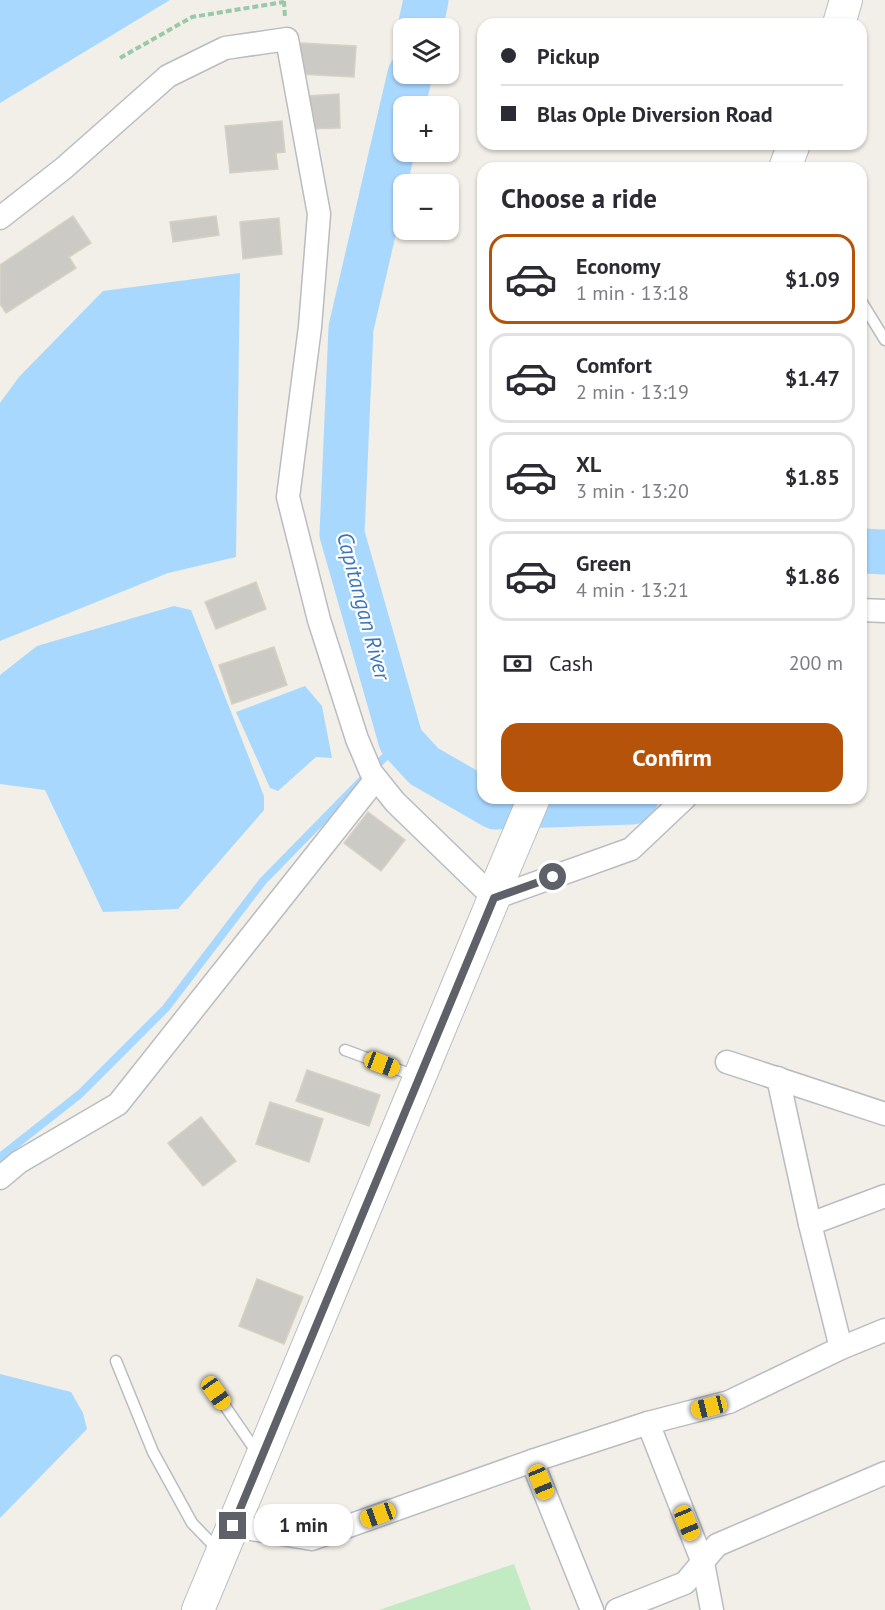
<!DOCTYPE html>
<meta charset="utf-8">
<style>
body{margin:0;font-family:"PT Sans",sans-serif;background:#f2f2f3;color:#2b2b33;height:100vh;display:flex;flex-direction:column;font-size:22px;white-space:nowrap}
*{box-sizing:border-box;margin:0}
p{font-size:20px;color:#7c7c81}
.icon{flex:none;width:33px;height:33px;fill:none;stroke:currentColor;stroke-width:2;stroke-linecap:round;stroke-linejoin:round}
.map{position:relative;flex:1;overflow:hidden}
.sheet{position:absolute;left:477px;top:162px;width:390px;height:642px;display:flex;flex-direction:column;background:#fff;border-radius:18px;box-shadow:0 2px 4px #0004}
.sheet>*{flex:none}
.hud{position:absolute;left:477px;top:18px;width:390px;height:132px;border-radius:18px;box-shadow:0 2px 4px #0004;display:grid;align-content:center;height:132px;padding:0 24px;background:#fff}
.fabs{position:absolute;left:393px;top:18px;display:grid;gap:12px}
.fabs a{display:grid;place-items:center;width:66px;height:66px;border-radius:12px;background:#fff;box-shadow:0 2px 4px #0004;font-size:30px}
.end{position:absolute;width:27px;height:27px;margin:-14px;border:8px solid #5e6268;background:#fff;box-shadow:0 0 0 3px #fff}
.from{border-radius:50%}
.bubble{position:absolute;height:42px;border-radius:18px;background:#fff;box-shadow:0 2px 4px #0004;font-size:20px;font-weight:800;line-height:42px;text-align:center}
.car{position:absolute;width:18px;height:36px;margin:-18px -9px;border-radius:8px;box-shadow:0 0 4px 2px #0007;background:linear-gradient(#f5c518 24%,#345 0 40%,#f5c518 0 76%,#345 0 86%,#f5c518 0)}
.hud b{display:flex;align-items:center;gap:21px;height:57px;font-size:22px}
.hud b+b{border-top:2px solid #e1e1e2}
.hud i{width:15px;height:15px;background:#2b2b33}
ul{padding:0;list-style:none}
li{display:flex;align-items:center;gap:18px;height:90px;margin:0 12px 9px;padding:0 12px;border:3px solid #e1e1e2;border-radius:18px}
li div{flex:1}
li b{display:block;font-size:22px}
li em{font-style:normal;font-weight:800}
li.active{border-color:#b45309}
li>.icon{width:54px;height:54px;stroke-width:1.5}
h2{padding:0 24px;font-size:27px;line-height:72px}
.pay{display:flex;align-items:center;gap:15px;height:66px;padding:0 24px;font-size:22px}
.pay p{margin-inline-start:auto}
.button{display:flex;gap:12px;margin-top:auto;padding:12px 24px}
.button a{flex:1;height:69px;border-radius:18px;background:#b45309;color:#fff;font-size:24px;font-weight:800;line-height:69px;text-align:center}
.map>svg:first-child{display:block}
.green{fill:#c2eac3}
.water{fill:#a9d8ff}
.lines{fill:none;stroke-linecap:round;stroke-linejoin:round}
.stream{stroke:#a9d8ff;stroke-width:8}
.river{stroke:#a9d8ff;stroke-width:45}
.building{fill:#cccac4;stroke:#d7d1c4;stroke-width:1.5}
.lane-casing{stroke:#b9bcc1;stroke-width:13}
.street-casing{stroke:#b9bcc1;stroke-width:25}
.secondary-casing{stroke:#babdc3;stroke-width:34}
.path{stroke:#99c9a8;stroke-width:4;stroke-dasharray:6 3;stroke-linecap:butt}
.lane{stroke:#fff;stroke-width:10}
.street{stroke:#fff;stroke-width:22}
.secondary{stroke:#fff;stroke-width:32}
.route{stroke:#5e6268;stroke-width:8}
.labels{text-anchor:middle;stroke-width:4.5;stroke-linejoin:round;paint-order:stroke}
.water-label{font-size:22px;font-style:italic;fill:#3c77ba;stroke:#fff}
</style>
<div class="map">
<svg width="885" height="1610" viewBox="0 0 885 1610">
<rect width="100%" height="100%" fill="#f1efe7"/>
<path class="green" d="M514 1564 531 1610H379Z"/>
<g class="water">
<path d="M0 0H170L0 103Z"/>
<path d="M240 273 236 557 168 573 0 641V403L19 377 103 291Z"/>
<path d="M174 606 191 610 264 796V810L178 909 103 912 45 790 0 784V675L37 646Z"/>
<path d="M305 686 322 706 332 758 316 757 278 791 270 788 236 712Z"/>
<path d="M0 1374 71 1392 83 1413 87 1429 0 1518Z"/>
</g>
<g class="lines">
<g class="stream">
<path d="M372 770 401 741"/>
<path d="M0 1157 80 1094 166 1008 263 881 361 781"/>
</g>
<g class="river">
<path d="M420 28 426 0"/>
<path d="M410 74 351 328 342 534 401 741 424 766 495 807 632 802 636 798"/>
<path d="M861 551 885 552"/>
</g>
</g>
<g class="building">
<path d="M300 43 356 46 354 77 298 74Z"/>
<path d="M339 94 340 128 308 129 307 96Z"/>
<path d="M282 121 285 152 276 153 278 169 230 173 225 126Z"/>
<path d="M73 216 91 243 69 257 76 268 6 313 0 304V265Z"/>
<path d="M216 216 219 235 173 242 170 222Z"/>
<path d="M279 218 282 254 243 259 240 222Z"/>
<path d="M256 582 266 609 216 629 205 602Z"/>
<path d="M274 647 287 685 232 704 219 665Z"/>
<path d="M368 812 405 840 381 871 344 843Z"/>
<path d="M307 1070 380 1095 369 1126 296 1101Z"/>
<path d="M270 1102 323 1119 309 1162 256 1144Z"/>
<path d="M201 1117 236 1161 203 1186 168 1143Z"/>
<path d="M257 1279 303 1297 284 1344 239 1326Z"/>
</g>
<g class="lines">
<g class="lane-casing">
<g id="lane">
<path d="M861 301 885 340"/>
<path d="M345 1050 418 1077"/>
<path d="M116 1361 153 1452 192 1523 219 1551"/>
<path d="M216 1393 258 1454"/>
</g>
</g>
<g class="street-casing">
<g id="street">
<path d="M0 218 64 168 168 76 225 48 287 39 319 214 310 327 288 497 319 620 357 739 371 772 395 802 494 898 631 849 685 798"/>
<path d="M861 610 885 611"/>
<path d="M727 1062 885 1114"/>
<path d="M778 1078 810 1224 841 1348"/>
<path d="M0 1178 19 1162 118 1104 376 779"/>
<path d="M810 1224 885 1196"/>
<path d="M648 1423 703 1563 712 1610"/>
<path d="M532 1461 592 1610"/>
<path d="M233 1526 312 1539 532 1461 648 1423 729 1402 841 1348 885 1330"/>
<path d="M617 1610 685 1583 717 1545 885 1473"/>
</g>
</g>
<g class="secondary-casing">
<g id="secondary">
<path d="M839 24 846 0"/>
<path d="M785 168 794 144"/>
<path d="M198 1610 494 898 499 881 534 798"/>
</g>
</g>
<g class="path">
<path d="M284 1 285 17"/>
<path d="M120 58 192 17 284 2"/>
</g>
<use href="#lane" class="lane"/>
<use href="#street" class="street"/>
<use href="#secondary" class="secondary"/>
</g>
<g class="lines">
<path class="route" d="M233 1526 494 898 553 877"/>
</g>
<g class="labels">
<g class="water-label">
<text transform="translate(364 606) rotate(75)" y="8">Capitangan River</text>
</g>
</g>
</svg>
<div class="fabs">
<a><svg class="icon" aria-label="layers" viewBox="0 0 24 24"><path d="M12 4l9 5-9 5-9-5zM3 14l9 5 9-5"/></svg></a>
<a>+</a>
<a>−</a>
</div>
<i class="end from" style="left:553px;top:877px"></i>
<i class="end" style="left:233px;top:1526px"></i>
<div class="bubble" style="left:254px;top:1504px;width:99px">1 min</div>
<i class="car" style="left:382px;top:1064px;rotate:111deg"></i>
<i class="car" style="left:216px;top:1393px;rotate:145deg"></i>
<i class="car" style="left:709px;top:1407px;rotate:256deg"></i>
<i class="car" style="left:541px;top:1482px;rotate:158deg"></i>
<i class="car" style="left:378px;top:1515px;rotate:250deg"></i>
<i class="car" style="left:687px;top:1523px;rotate:158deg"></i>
<div class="hud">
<b><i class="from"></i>Pickup</b>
<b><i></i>Blas Ople Diversion Road</b>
</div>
<section class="sheet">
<h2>Choose a ride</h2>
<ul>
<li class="active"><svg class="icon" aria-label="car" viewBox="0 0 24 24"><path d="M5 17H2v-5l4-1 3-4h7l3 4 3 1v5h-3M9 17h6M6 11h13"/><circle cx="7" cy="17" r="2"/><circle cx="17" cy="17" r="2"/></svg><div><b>Economy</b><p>1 min · 13:18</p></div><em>$1.09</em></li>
<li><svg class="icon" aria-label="car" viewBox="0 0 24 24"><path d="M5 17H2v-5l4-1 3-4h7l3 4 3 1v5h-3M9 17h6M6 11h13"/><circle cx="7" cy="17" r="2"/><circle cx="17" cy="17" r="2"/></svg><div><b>Comfort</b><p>2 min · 13:19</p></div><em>$1.47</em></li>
<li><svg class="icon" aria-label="car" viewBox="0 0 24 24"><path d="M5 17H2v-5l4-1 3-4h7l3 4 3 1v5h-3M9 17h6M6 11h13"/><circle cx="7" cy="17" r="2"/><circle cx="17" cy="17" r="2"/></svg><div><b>XL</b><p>3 min · 13:20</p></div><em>$1.85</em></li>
<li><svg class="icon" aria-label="car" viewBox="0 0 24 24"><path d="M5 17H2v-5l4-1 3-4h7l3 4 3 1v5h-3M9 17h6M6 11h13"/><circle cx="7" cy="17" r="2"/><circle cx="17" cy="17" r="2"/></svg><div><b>Green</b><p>4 min · 13:21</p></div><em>$1.86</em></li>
</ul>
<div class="pay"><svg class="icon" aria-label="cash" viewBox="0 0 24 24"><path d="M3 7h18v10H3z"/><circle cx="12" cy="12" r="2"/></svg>Cash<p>200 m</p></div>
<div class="button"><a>Confirm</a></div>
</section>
</div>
